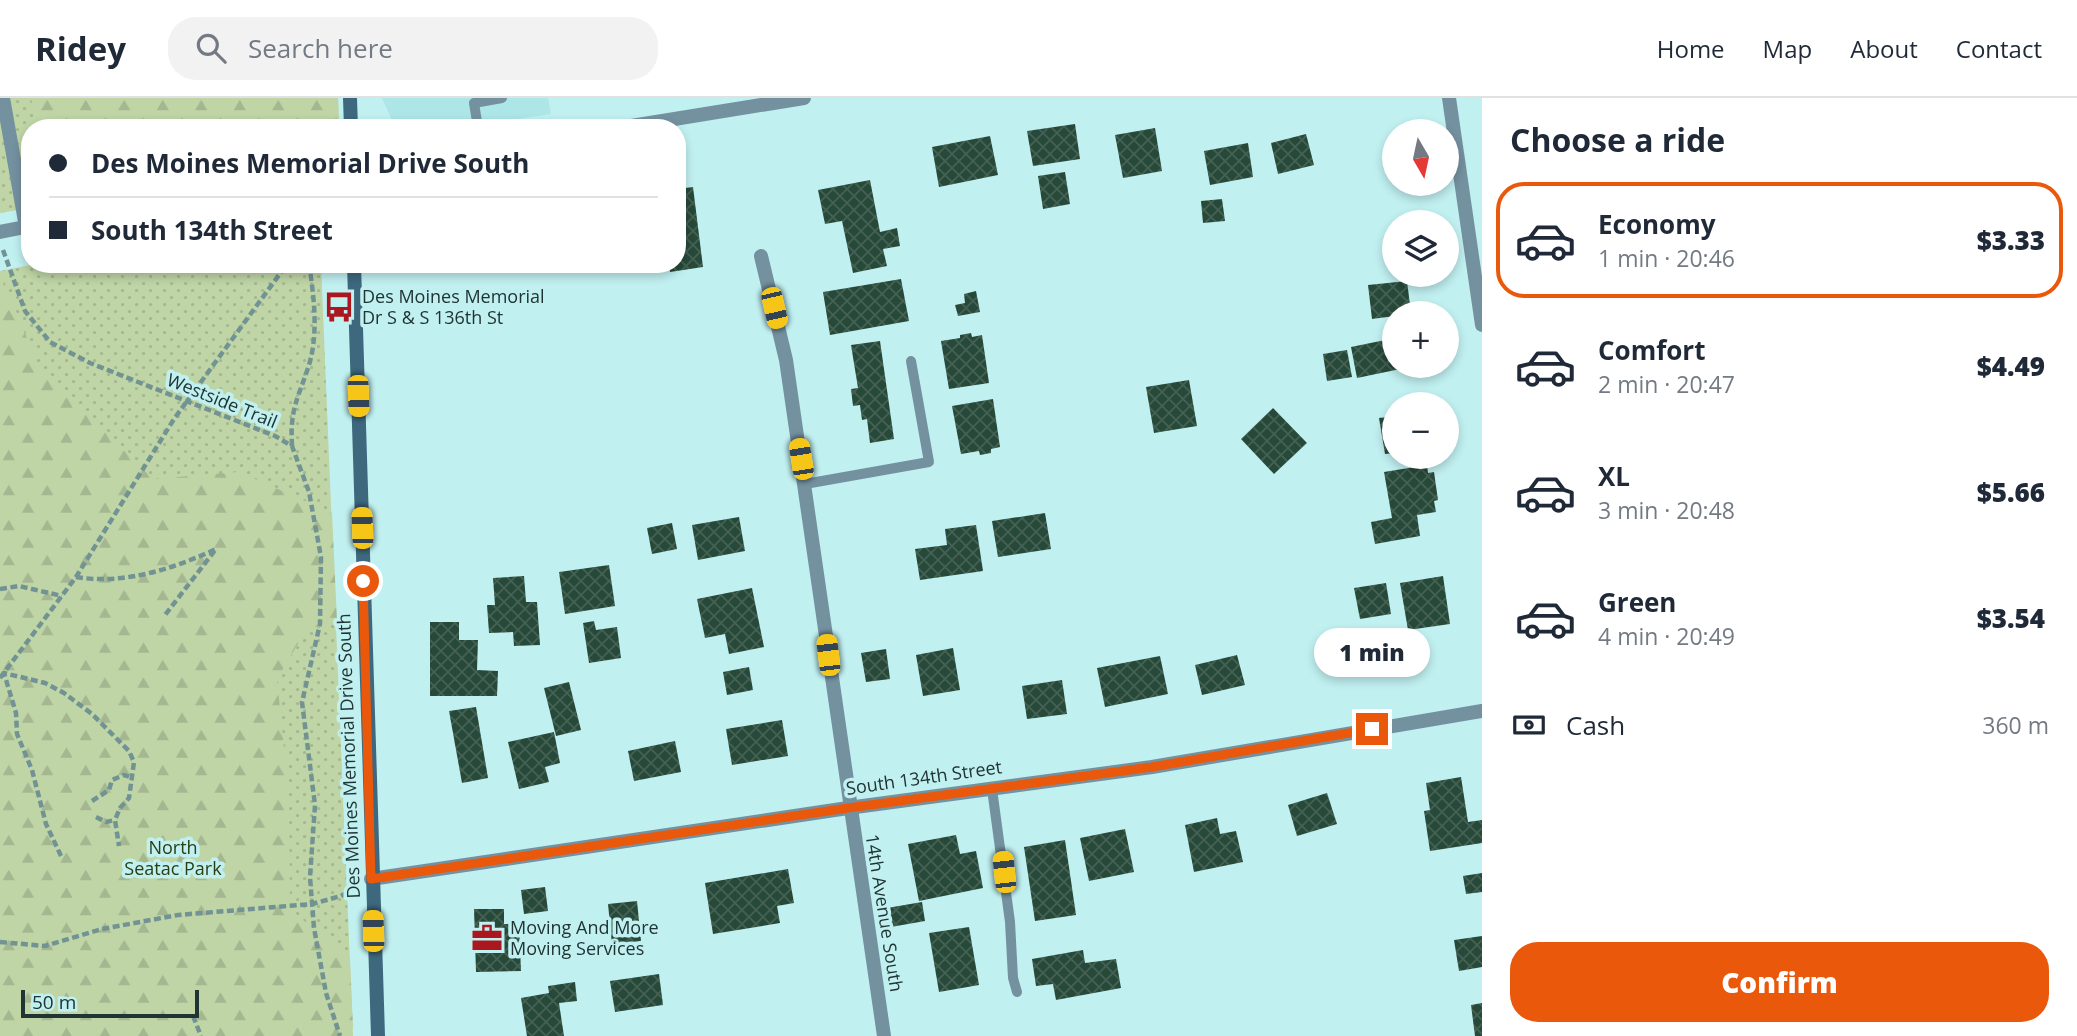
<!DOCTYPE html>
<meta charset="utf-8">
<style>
body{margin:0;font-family:"Open Sans",sans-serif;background:#f2f2f3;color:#1f2937;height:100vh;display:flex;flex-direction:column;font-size:26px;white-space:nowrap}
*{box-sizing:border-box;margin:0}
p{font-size:23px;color:#747a83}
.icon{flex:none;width:38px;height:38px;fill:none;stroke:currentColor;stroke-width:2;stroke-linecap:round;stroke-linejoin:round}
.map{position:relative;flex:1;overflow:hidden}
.drawer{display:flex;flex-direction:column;background:#fff;width:595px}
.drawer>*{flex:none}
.guide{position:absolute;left:21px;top:21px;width:665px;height:154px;border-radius:28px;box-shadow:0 4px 10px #0003;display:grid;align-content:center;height:154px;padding:0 28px;background:#fff}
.needle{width:46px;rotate:171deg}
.fabs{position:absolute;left:1382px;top:21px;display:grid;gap:14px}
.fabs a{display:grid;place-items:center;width:77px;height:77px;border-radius:50%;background:#fff;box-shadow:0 4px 10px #0003;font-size:35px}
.scale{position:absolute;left:21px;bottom:18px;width:178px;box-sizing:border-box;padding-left:7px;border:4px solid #213434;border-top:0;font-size:19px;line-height:24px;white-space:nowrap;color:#213434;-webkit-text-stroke:5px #c1f0f1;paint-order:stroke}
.end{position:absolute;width:32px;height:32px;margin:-16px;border:9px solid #ea580c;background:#fff;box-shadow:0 0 0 4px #fff}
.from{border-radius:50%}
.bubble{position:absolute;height:49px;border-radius:24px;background:#fff;box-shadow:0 4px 10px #0003;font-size:23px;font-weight:800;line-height:49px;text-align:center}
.car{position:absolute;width:21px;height:42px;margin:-21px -10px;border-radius:9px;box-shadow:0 0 5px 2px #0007;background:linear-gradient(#f5c518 24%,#345 0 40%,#f5c518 0 76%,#345 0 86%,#f5c518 0)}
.guide b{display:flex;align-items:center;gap:24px;height:66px;font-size:26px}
.guide b+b{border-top:2px solid #e0e1e3}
.guide i{width:18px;height:18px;background:#1f2937}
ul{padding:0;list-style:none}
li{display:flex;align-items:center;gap:21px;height:116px;margin:0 14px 10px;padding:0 14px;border:4px solid transparent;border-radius:28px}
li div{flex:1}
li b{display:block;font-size:26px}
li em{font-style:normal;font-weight:800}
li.current{border-color:#ea580c}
li>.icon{width:63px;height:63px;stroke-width:1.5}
h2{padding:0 28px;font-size:32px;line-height:84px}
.pay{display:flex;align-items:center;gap:18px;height:77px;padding:0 28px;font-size:26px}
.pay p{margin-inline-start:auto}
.cta{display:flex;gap:14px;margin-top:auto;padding:14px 28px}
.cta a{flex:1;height:80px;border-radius:28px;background:#ea580c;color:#fff;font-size:28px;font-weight:800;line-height:80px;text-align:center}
header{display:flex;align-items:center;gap:42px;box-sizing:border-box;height:98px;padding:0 35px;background:#fff;border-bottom:2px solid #e0e1e3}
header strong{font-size:33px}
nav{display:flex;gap:38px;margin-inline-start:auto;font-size:24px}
.search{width:490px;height:63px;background:#f2f2f3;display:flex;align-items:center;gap:18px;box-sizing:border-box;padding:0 24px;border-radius:28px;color:#747a83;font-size:26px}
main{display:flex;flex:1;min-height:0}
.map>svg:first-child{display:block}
.built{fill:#ade6e7}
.grass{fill:url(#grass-dots)}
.forest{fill:url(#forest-firs)}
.building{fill:url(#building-cross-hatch)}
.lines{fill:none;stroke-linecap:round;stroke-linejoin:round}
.path{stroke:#729393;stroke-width:4.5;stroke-dasharray:7 3.5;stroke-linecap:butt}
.service{stroke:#7491a0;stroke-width:10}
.minor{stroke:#7491a0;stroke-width:14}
.tertiary{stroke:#7491a0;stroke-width:14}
.secondary{stroke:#3d687e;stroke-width:14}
.route{stroke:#ea580c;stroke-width:9}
.labels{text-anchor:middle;stroke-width:7;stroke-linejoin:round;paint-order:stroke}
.poi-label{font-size:18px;fill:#213434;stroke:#c1f0f1;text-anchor:start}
.street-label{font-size:18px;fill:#213434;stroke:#c1f0f1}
.park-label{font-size:18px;fill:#2b3d12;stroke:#c1f0f1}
</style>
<header>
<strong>Ridey</strong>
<div class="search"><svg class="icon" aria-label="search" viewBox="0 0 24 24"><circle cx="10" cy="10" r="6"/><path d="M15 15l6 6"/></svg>Search here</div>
<nav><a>Home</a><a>Map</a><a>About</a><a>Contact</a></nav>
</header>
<main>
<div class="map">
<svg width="1482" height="938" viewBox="0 0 1482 938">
<defs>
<pattern id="grass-dots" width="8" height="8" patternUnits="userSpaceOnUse" patternTransform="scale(1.75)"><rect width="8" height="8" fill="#bfd5a6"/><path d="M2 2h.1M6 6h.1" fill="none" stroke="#a4b790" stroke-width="1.8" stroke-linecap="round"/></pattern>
<pattern id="forest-firs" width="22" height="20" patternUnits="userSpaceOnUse" patternTransform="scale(1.75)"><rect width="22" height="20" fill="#bfd5a6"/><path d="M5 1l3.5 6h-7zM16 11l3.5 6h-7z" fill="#a4b790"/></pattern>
<pattern id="building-cross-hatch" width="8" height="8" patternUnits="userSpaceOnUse" patternTransform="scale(1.75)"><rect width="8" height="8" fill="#274939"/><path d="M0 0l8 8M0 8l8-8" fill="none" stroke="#456154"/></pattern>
</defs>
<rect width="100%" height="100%" fill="#c1f0f1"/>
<path class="built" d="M382 0H548L551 16 453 30H400L393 25Z"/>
<g class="grass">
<path d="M0 0H338L339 30H30V110L0 115Z"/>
<path d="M36 166H321L353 938H0V173Z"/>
</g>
<g class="forest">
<path d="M31 0H338L339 30H37Z"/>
<path d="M0 174 39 270 153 381 239 374 332 415 337 523 306 532 277 581 289 701 290 811 350 861 353 929 349 938H0Z"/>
</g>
<g class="building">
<path d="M1075 26 1080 61 1033 68 1027 33Z"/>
<path d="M1155 30 1162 73 1123 80 1115 37Z"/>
<path d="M1306 36 1314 67 1278 76 1271 45Z"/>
<path d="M990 38 998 77 939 89 932 49Z"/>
<path d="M1248 45 1253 79 1210 87 1204 53Z"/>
<path d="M1065 74 1070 106 1043 111 1038 78Z"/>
<path d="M870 82 880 134 897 130 900 148 883 151 887 168 853 175 842 123 825 126 818 92Z"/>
<path d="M693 89 703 169 670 174 669 166H677V91Z"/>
<path d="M1222 101 1225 123 1203 125 1201 103Z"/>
<path d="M901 181 909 223 830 237 823 194Z"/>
<path d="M1407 183 1411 215H1395V218L1372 221 1368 187Z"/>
<path d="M976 193 980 214 958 218 955 207 965 205 964 196Z"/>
<path d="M971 235 972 239 982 237 989 285 949 291 941 243 960 240V237Z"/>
<path d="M1395 240V268L1410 269 1357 280 1351 249Z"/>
<path d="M880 243 894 341 870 345 867 321 862 322 860 307 853 308 851 291 858 290 851 247Z"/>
<path d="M1347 252 1352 279 1327 283 1323 256Z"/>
<path d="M1189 282 1197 328 1154 335 1146 289Z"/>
<path d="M993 301 1000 349 991 351V355L980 357 979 353 961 356 952 308Z"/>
<path d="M1273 310 1307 345 1274 376 1241 341Z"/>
<path d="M1395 318V355L1385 356 1379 320Z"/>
<path d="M1427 367 1428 375 1434 374 1438 402 1434 403 1436 414 1417 417 1420 438 1375 446 1371 424 1392 420 1384 374Z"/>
<path d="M1045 415 1051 451 998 459 992 423Z"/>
<path d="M739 419 745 453 698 462 692 427Z"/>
<path d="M672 425 677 451 652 456 647 430Z"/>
<path d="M976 427 983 473 920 482 915 451 947 447 945 431Z"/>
<path d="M609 467 615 508 565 516 559 474Z"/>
<path d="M524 478 526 504H537L540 547 514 548 513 534 489 535 487 507H495L493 480Z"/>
<path d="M1443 478 1450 526 1408 532 1400 485Z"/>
<path d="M1386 485 1391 516 1360 521 1354 490Z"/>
<path d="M752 490 764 549 729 556 725 536 705 540 697 501Z"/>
<path d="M594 523 596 532 617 529 621 560 589 565 583 525Z"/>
<path d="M430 524H459V542H478L477 572 498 573 497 598H430Z"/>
<path d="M953 550 960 592 923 598 916 557Z"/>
<path d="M886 551 890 581 866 584 861 555Z"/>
<path d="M1237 557 1245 587 1202 597 1195 567Z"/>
<path d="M1160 558 1168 596 1105 609 1097 570Z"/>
<path d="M749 569 753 592 727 597 723 574Z"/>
<path d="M1062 582 1067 616 1027 621 1022 588Z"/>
<path d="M569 584 581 632 556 638 544 590Z"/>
<path d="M476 609 488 680 462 685 449 613Z"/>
<path d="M782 622 788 658 732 667 726 631Z"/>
<path d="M554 634 560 665 545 669 549 684 519 691 508 644Z"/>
<path d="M675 643 681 674 634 683 628 653Z"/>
<path d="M1461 679 1468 724 1482 722V745L1430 753 1424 713 1430 712 1426 685Z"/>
<path d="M1327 695 1337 726 1297 738 1288 707Z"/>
<path d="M1217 720 1220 736 1236 733 1243 764 1194 774 1185 727Z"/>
<path d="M1125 731 1134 774 1089 783 1080 740Z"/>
<path d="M956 737 960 756 976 753 983 790 919 803 908 746Z"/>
<path d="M1065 742 1076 817 1035 823 1024 749Z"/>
<path d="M788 771 794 805 777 808 780 825 713 836 705 785Z"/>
<path d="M1482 775V794L1466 796 1463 778Z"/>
<path d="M545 789 548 813 524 816 521 792Z"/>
<path d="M637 803 641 843 612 846 608 806Z"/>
<path d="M922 804 925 823 891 829 887 810Z"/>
<path d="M474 811H504V826H519L521 873 476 874Z"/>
<path d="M969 829 979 887 939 894 929 835Z"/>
<path d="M1482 838V869L1459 873 1454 842Z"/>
<path d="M1083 852 1085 865 1116 861 1121 890 1056 902 1053 886 1036 888 1032 861Z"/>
<path d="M659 876 663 907 615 914 610 883Z"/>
<path d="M575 884 577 903 559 905 564 938H527L521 900 549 895 548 888Z"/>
<path d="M1482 905V938H1475L1471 907Z"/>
</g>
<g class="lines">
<g class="path">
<path d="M3 152 25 213 50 244 90 265 275 338 292 348 309 394 321 459 320 526 302 604 315 707 310 779 314 830 326 895 340 938"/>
<path d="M292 348C290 311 297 303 308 270 319 238 314 198 309 166"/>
<path d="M76 479C123 487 173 471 216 451L165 517"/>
<path d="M0 491 19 488 62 498"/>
<path d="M0 580 76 479 174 321 287 166"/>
<path d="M92 703 109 692 112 682 124 677 130 679"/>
<path d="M96 719 106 724 115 722"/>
<path d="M61 758 46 726 32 672 17 636 16 615 4 575 45 585 64 595 92 616 129 653 134 664 129 700 120 710 115 722 119 748"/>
<path d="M0 844 45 848 102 831 178 817 312 806 341 798 355 790"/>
<path d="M193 918 201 938"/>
</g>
<g class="service">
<path d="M478 30 474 5 502 0"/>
<path d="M805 386 929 364 911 263"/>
<path d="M992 691 1010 824 1013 880 1017 894"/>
</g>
<g class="minor">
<path d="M3 0 26 129"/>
<path d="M1449 0 1482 227"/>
<path d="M761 158 786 262 884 938"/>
<path d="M371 781 848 710 1152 669 1482 613"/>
</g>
<g class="tertiary">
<path d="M619 30 804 0"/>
<path d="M0 134 30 128"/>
</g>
<g class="secondary">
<path d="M350 0 351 30"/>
<path d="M354 166 378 938"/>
</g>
</g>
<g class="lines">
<path class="route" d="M363 483 371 781 848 710 1152 669 1372 631"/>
</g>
<defs>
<g id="bus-bare" transform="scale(2.415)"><path d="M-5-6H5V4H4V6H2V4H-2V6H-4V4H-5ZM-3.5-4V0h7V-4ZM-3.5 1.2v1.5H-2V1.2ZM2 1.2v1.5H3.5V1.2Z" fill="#ab171e" stroke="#c1f0f1" stroke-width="2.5" paint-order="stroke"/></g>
<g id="office-bare" transform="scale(2.415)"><path d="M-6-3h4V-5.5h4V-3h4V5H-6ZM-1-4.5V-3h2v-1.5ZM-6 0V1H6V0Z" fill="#ab171e" stroke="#c1f0f1" stroke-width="2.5" paint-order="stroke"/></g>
</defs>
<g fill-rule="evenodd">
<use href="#bus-bare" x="339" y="209"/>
<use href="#office-bare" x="487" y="840"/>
</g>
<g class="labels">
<g class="poi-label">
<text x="362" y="205">Des Moines Memorial<tspan x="362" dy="21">Dr S &amp; S 136th St</tspan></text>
<text x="510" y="836">Moving And More<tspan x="510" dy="21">Moving Services</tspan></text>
</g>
<g class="street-label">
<text transform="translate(222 303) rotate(22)" y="6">Westside Trail</text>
<text transform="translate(349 658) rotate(-92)" y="6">Des Moines Memorial Drive South</text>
<text transform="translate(924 680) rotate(-8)" y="6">South 134th Street</text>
<text transform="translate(884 815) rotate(81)" y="6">14th Avenue South</text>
</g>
<g class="park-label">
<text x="173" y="756">North<tspan x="173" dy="21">Seatac Park</tspan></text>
</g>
</g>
</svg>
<div class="fabs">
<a><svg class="needle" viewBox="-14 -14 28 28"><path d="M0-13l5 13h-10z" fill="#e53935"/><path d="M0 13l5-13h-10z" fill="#747a83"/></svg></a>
<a><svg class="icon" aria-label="layers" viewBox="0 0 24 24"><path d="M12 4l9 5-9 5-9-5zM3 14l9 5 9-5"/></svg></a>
<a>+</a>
<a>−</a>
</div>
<div class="scale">50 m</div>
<i class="end from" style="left:363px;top:483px"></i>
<i class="end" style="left:1372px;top:631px"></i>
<div class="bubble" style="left:1314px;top:530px;width:116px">1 min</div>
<i class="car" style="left:774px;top:210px;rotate:167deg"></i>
<i class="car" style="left:358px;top:298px;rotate:178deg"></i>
<i class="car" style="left:801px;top:361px;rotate:351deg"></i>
<i class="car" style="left:362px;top:430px;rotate:358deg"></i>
<i class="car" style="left:828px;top:557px;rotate:353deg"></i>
<i class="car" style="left:1004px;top:774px;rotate:354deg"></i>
<i class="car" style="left:373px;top:833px;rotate:358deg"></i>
<div class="guide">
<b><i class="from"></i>Des Moines Memorial Drive South</b>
<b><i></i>South 134th Street</b>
</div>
</div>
<section class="drawer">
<h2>Choose a ride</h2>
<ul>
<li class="current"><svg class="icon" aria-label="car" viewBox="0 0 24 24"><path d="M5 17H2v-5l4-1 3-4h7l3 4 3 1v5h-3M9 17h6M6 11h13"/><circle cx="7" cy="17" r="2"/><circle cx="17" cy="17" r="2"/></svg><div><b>Economy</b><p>1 min · 20:46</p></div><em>$3.33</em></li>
<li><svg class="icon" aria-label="car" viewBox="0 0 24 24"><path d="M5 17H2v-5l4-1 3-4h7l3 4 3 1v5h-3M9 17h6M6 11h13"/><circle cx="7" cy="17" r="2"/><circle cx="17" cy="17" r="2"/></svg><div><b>Comfort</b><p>2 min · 20:47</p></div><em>$4.49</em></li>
<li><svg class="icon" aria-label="car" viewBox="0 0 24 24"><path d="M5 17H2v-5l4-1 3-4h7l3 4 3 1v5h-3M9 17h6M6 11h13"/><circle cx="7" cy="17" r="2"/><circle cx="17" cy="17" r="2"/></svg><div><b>XL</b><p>3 min · 20:48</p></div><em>$5.66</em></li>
<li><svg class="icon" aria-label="car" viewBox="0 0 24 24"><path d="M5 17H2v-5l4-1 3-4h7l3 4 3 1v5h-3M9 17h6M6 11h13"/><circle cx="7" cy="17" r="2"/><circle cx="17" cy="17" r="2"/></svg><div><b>Green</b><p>4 min · 20:49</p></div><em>$3.54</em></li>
</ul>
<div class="pay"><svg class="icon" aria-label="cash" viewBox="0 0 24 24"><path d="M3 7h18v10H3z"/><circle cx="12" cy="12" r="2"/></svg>Cash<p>360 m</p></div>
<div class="cta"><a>Confirm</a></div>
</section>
</main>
